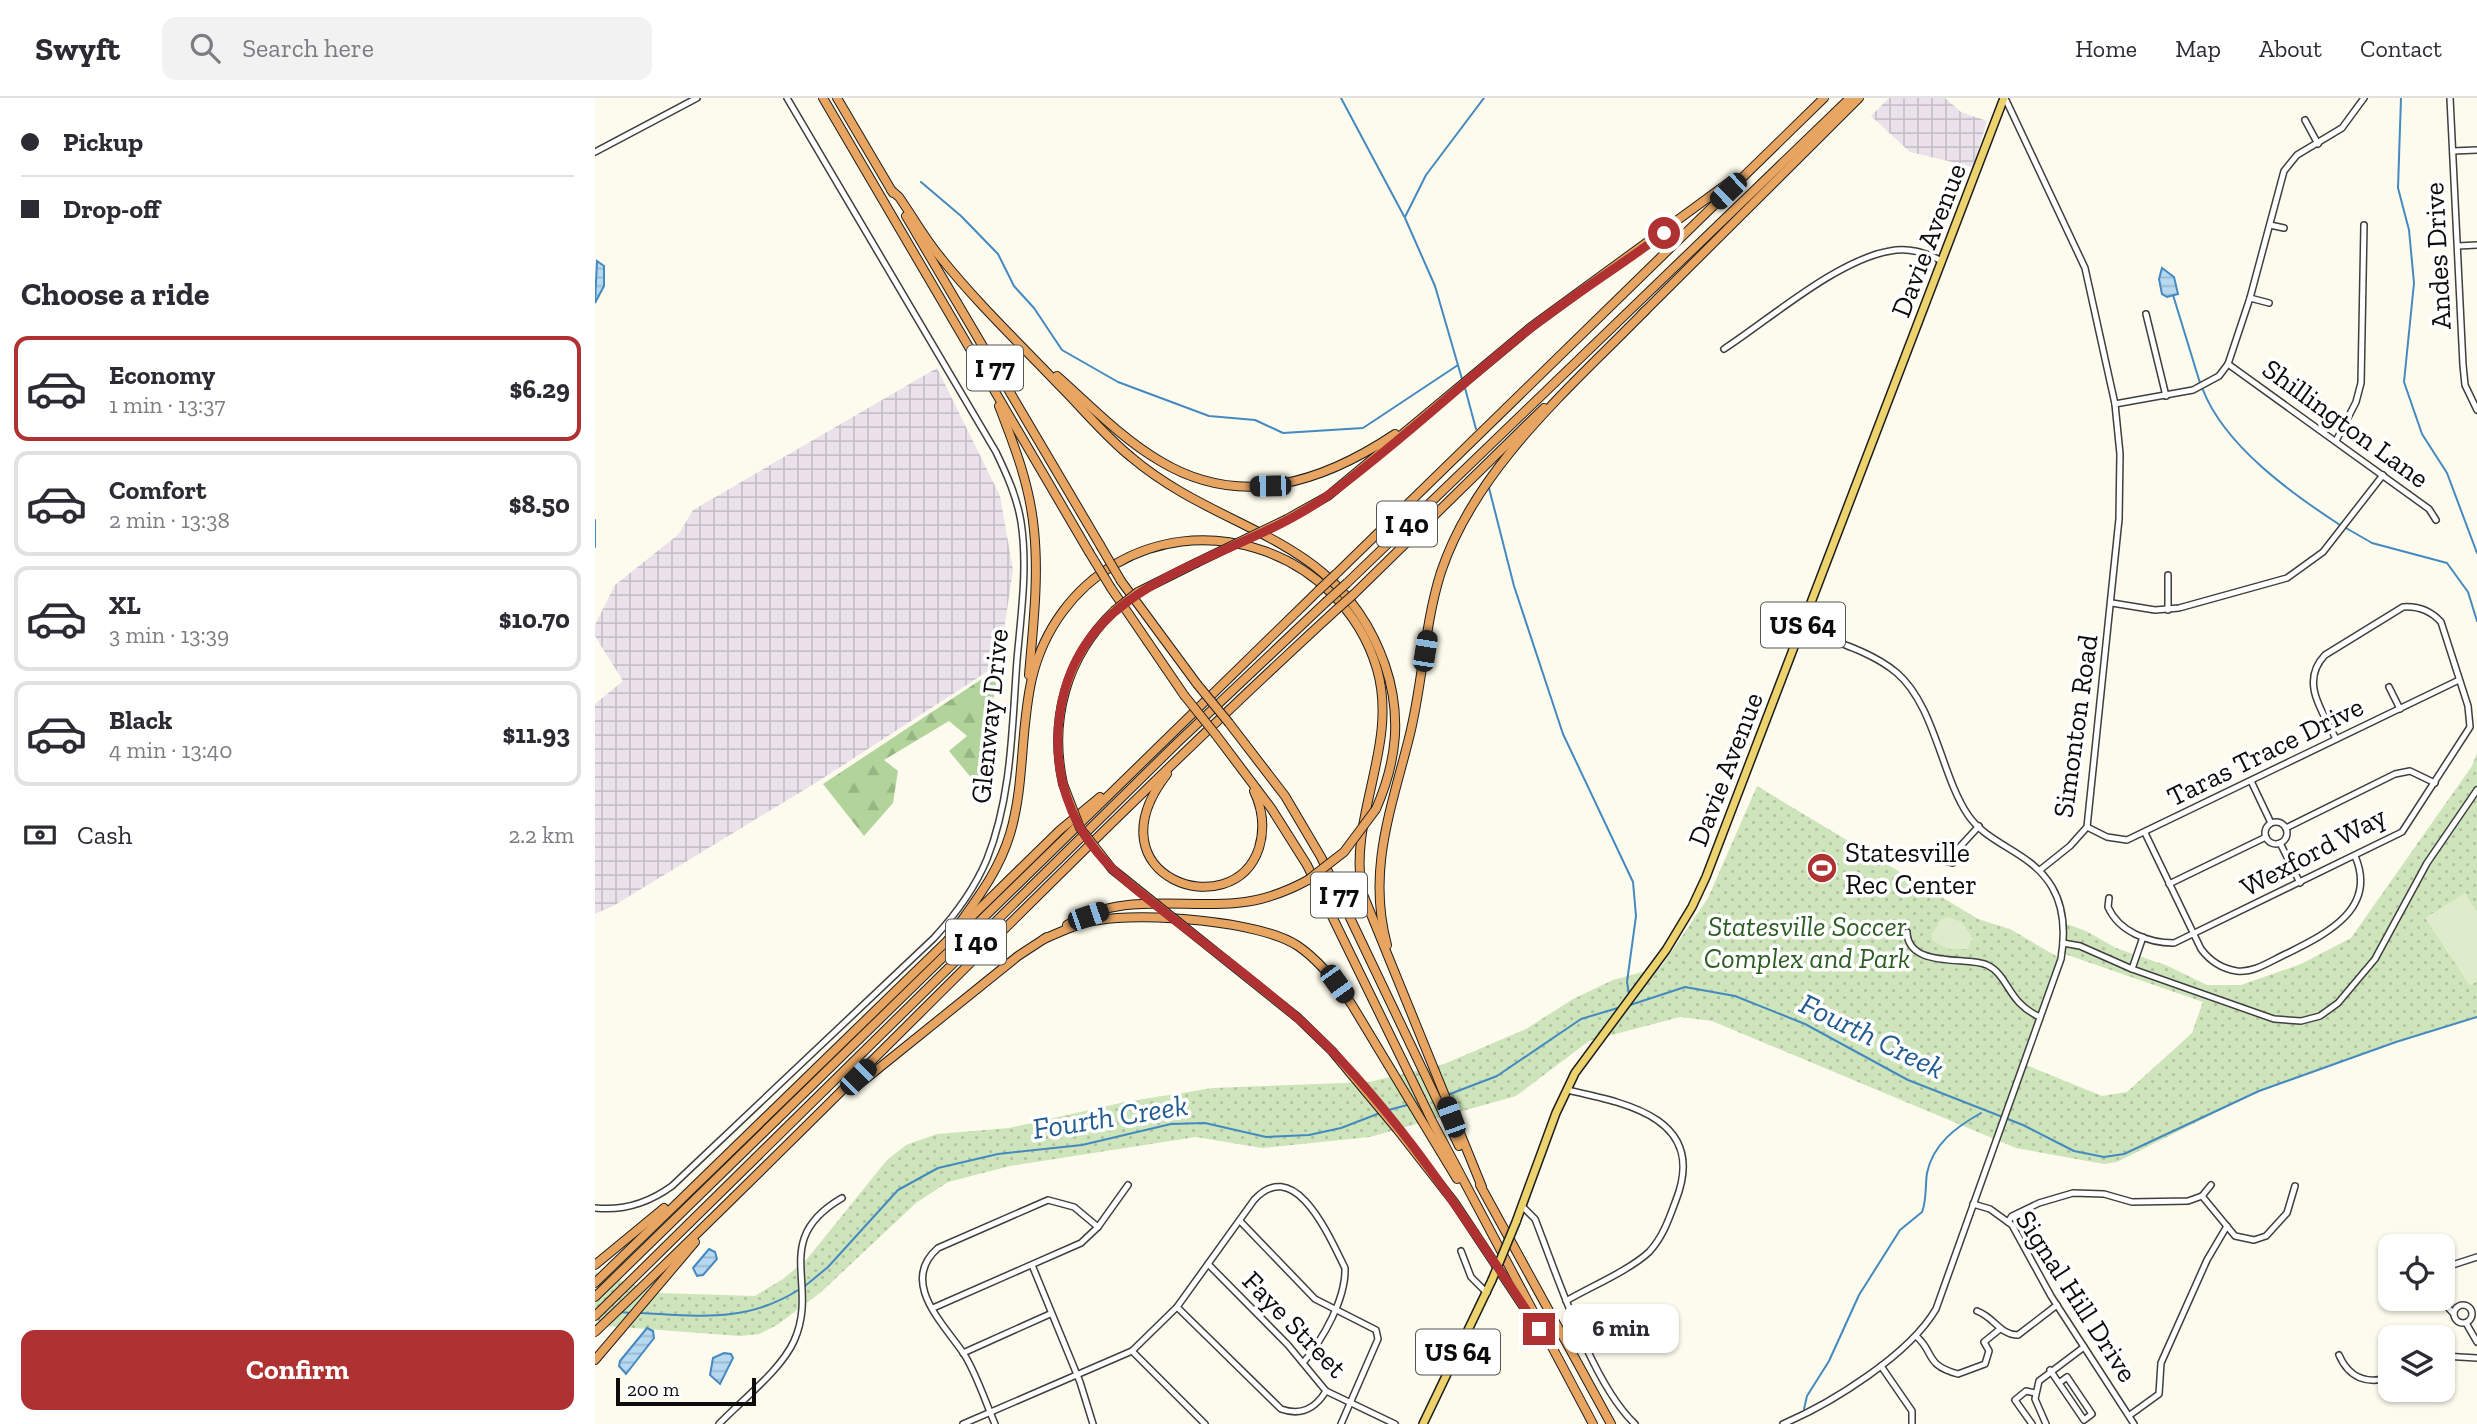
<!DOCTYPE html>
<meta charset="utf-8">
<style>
body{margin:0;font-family:"Zilla Slab",serif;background:#f2f2f3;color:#2b2b33;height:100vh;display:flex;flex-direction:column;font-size:26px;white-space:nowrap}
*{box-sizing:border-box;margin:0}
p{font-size:23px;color:#7c7c81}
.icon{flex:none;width:38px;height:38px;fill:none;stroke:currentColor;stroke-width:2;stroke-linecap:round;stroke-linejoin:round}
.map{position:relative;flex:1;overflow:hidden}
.drawer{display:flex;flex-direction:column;background:#fff;width:595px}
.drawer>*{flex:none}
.hud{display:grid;align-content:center;height:154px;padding:0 21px;background:#fff}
.fabs{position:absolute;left:1783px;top:1136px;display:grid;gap:14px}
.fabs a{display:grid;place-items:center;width:77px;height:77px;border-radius:14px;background:#fff;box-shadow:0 2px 5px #0004;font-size:35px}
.scale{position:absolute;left:21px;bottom:18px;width:140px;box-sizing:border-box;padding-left:7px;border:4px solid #0c0c0c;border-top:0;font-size:19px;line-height:24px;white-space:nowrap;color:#0c0c0c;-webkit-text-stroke:5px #fff;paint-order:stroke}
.end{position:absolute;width:32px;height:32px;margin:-16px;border:9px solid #af3131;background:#fff;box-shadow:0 0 0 4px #fff}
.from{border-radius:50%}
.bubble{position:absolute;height:49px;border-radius:14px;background:#fff;box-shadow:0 2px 5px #0004;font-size:23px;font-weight:800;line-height:49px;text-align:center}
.car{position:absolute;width:21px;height:42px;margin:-21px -10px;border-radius:9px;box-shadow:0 0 5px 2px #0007;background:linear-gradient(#222 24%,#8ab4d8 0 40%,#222 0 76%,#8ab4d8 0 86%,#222 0)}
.hud b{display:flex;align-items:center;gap:24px;height:66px;font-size:26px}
.hud b+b{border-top:2px solid #e1e1e2}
.hud i{width:18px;height:18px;background:#2b2b33}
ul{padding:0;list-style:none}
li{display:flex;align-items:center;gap:21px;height:105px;margin:0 14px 10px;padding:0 7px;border:4px solid #e1e1e2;border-radius:14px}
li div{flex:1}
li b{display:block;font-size:26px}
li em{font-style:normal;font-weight:800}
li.selected{border-color:#af3131}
li>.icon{width:63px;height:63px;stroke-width:1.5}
h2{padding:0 21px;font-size:32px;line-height:84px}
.pay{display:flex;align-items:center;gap:18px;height:77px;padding:0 21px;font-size:26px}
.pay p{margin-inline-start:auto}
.button{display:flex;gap:14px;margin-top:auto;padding:14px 21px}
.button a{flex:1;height:80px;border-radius:14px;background:#af3131;color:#fff;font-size:28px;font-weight:800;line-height:80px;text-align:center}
header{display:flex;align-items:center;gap:42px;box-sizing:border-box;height:98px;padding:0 35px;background:#fff;border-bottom:2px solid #e1e1e2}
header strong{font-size:33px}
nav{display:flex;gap:38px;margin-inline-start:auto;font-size:24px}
.search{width:490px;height:63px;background:#f2f2f3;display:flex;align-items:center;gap:18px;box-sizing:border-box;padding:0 24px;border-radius:14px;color:#7c7c81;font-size:26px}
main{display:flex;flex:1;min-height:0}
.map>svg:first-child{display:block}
.industrial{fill:url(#industrial-grid)}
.forest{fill:url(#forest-firs)}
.park{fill:url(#park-dots)}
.pitch{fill:#dfeccb}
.water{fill:url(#water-rules);stroke:#4489c0;stroke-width:2}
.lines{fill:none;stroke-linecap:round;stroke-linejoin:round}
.stream{stroke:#4489c0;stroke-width:2}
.minor-casing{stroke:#3f3f3f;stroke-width:8}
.major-casing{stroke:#1d1d1d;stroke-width:10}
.highway-casing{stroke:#1d1d1d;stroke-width:10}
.minor{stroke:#fff;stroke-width:5}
.major{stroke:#ecd36e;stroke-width:7}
.highway{stroke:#e7a561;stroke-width:8}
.major-bridge-casing{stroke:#1d1d1d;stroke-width:10;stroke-linecap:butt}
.highway-bridge-casing{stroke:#1d1d1d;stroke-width:10;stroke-linecap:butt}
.major-bridge{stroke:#ecd36e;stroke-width:7}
.highway-bridge{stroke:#e7a561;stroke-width:8}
.route{stroke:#af3131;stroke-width:9}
.labels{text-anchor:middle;stroke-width:7;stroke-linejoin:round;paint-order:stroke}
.shield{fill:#fff;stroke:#555;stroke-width:2}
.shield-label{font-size:26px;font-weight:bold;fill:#0c0c0c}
.street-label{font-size:28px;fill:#0c0c0c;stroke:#fff}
.poi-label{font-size:28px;fill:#0c0c0c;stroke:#fff;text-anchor:start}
.park-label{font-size:28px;font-style:italic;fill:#2c5d23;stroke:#fff}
.water-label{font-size:30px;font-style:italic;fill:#215b92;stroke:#fff}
</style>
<header>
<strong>Swyft</strong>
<div class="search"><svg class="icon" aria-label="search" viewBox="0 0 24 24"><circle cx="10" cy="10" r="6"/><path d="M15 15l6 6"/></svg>Search here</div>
<nav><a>Home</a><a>Map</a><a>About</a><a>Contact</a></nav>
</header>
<main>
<section class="drawer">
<div class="hud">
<b><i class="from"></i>Pickup</b>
<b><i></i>Drop-off</b>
</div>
<h2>Choose a ride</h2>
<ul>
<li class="selected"><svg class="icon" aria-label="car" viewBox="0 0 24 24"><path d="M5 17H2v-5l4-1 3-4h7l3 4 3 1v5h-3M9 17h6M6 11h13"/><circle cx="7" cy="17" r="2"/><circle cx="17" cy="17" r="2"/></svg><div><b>Economy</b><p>1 min · 13:37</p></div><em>$6.29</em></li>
<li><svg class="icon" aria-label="car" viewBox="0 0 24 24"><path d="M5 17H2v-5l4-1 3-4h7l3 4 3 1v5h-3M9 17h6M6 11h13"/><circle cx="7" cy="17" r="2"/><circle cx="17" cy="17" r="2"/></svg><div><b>Comfort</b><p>2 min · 13:38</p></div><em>$8.50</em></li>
<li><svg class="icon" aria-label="car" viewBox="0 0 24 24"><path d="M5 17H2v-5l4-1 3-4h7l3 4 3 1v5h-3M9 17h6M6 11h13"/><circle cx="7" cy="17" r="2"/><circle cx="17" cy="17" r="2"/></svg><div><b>XL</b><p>3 min · 13:39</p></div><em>$10.70</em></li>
<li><svg class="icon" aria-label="car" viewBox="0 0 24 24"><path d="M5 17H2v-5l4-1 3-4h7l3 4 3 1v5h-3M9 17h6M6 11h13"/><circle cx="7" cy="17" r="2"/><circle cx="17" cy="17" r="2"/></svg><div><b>Black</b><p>4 min · 13:40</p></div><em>$11.93</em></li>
</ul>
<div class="pay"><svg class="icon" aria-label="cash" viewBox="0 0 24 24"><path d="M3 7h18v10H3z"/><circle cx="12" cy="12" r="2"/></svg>Cash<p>2.2 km</p></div>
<div class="button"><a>Confirm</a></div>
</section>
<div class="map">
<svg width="1882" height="1326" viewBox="0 0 1882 1326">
<defs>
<pattern id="industrial-grid" width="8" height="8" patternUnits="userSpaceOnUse" patternTransform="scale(1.75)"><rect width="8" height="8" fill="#eae1ea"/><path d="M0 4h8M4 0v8" fill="none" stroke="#c8c0c8"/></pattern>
<pattern id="forest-firs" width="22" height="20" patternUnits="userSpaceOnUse" patternTransform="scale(1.75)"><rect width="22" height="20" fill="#b2d49b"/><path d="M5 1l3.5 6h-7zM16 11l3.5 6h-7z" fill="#98b584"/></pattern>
<pattern id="park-dots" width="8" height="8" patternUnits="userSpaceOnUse" patternTransform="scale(1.75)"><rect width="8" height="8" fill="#cee4ba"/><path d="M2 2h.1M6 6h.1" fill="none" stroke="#b0c29f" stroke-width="1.8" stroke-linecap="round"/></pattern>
<pattern id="water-rules" width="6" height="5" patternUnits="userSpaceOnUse" patternTransform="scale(1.75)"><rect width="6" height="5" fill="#b6d8f0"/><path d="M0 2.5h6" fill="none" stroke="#9bb8cd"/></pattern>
</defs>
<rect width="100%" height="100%" fill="#fdfbed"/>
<g class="industrial">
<path d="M1294 0H1350L1366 14 1392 23 1378 69 1315 54 1276 18Z"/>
<path d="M342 270 405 398 418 472 404 566 222 684 18 808 0 816V606L28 583 0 538V527L20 487 84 436 98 412Z"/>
</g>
<path class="forest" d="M399 573 402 580 383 688 354 653 372 638 354 623 289 662 303 673 298 705 269 738 228 686Z"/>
<path class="park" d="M1882 655V919L1801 944 1664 993 1522 1064 1509 1066 1421 1050 1117 923 1085 919 994 943 921 998 775 1039 667 1050 601 1039 415 1068 353 1084 321 1105 225 1195 182 1227 164 1236 145 1238 11 1228 0 1221V1174L64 1195 160 1198 188 1181 212 1161 292 1062 311 1047 342 1036 414 1030 530 1004 618 990 774 984 849 966 931 931 978 901 1018 882 1066 869 1113 800 1162 688 1383 821 1415 831 1466 861 1431 967 1507 998 1532 994 1597 935 1608 904 1467 855 1469 825 1491 833 1521 850 1573 868 1612 887H1646L1706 866 1756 840 1877 668Z"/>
<g class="pitch">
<path d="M1870 795 1882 814V883L1875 888 1830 820Z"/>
<path d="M1353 819 1367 824 1378 841 1372 851H1353L1338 843 1336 838 1346 821Z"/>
</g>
<g class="water">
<path d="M2 163 9 168V188L0 205Z"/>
<path d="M1567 170 1579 179 1583 196 1572 199 1567 196 1564 181Z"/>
<path d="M114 1151 120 1154 122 1161 108 1177 102 1178 98 1170Z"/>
<path d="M52 1230 58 1233 59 1240 31 1276 24 1268 25 1263Z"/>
<path d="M129 1255 136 1256 138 1260 125 1286 115 1277 118 1260Z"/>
</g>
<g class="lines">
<g class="stream">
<path d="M746 0 810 120 840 188 867 281"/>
<path d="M1806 0 1803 90 1814 132 1819 185 1809 284 1827 336 1852 375 1882 455"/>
<path d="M326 84 366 118 403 156 419 188 439 210 467 252 523 284 614 318 660 322 688 335 768 330 863 267"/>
<path d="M810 119 831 77 889 0"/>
<path d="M1578 197 1605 285"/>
<path d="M870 290 881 331"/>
<path d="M1608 292C1630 348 1696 395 1745 427"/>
<path d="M894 390 919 488 968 636 1038 784 1041 818 1032 884 1034 896"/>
<path d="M0 422V449"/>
<path d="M1751 430 1777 445 1852 465 1873 494 1882 523"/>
<path d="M1035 907 1090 889 1140 898 1210 926 1313 982 1428 1027 1479 1053 1509 1059 1529 1056 1664 993 1801 944 1882 919"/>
<path d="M855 996 902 978 986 921 1026 909"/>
<path d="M790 1013 812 1007"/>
<path d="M210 1188 233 1169 303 1092 343 1070 403 1056 487 1047 576 1026 610 1025 671 1039 714 1037 746 1030 785 1015"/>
<path d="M25 1214 36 1215"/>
<path d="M46 1215C106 1218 152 1225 205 1191"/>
<path d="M1209 1311 1212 1298 1234 1263 1264 1197 1305 1132 1327 1114C1332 1101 1330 1088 1332 1075 1338 1046 1361 1029 1386 1015"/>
</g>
<g class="minor-casing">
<g id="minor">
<path d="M1410 0 1490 170 1520 306 1525 356 1524 421 1492 729 1475 748 1445 772"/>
<path d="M1855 0 1868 267 1870 287 1882 312"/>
<path d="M1710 22 1723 46"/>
<path d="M1858 53 1882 52"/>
<path d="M0 54 102 0"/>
<path d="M1675 127 1689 130"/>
<path d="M1863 148 1882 147"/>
<path d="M1655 200 1674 205"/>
<path d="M1551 216 1571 298"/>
<path d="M1129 251C1175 221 1242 162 1295 153 1314 149 1331 155 1347 163"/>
<path d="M1633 266 1834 411 1841 422"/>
<path d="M1520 306 1598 292 1624 278 1633 266 1655 200 1689 73 1702 57 1747 30 1769 0"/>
<path d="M1741 343 1761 304 1766 285 1769 127"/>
<path d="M1517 505 1560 512 1584 510 1692 480 1728 454 1788 377"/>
<path d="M1573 512V477"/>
<path d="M1794 589 1805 611"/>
<path d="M1656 683 1676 725"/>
<circle cx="1681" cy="735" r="11"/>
<path d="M1492 729 1512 739 1532 742 1864 582"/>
<path d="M1691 730 1800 676 1815 673 1840 685"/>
<path d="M1550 735 1606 851C1615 863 1628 871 1642 873 1660 875 1677 862 1693 855 1731 836 1783 811 1760 758"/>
<path d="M1685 745 1705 785"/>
<path d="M1362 752 1358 765 1346 762 1347 754Z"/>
<path d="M1362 752 1384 728"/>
<path d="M1574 786 1671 739"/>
<path d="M1514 800 1513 809C1524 834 1554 845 1579 845L1807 734 1875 629 1873 608 1846 524C1835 512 1823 508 1808 509L1730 557C1704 584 1728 614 1741 641"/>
<path d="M1312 834C1313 871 1373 858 1392 867 1414 877 1412 905 1445 919"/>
<path d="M1468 845 1485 848 1537 871 1679 921 1706 923 1725 918 1743 905 1780 861 1832 765 1882 692"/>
<path d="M1537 871 1548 839"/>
<path d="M1607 1098 1616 1087"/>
<path d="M1378 1106 1395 1111 1417 1127 1456 1198 1539 1326"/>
<path d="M927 1108 940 1121C962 1177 997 1286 1040 1326"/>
<path d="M0 1110C28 1113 55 1104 77 1088L339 840C361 816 380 790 392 761 417 698 417 628 422 562 426 516 433 469 426 424 422 399 412 377 401 354L192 0"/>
<path d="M645 1123 720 1201 781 1232 783 1241 746 1326"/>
<path d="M1413 1124 1417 1118 1444 1105 1478 1095 1509 1096 1537 1104 1593 1103 1607 1098 1640 1138 1659 1142 1671 1138 1692 1115 1700 1088"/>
<path d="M866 1153 876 1179 892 1195"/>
<path d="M613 1166 693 1247 731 1293 800 1326"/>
<path d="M437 1167 485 1284 498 1326"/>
<path d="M1848 1170 1882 1159"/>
<path d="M1844 1200 1859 1216"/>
<path d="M971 1203C995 1189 1035 1172 1054 1154 1068 1139 1074 1121 1081 1102 1113 1020 1031 1005 972 992"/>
<circle cx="1868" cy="1216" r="9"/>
<path d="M582 1209 686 1311C706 1318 720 1311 731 1293"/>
<path d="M338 1210 486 1145 503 1129 533 1087"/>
<path d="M1382 1213C1399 1219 1405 1237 1423 1237L1462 1207"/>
<path d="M1871 1225 1882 1244"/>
<path d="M1321 1238C1340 1254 1329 1267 1363 1276L1390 1266 1394 1253 1389 1244 1405 1231"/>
<path d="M537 1253 610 1326"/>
<path d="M368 1255 455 1216"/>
<path d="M1744 1257C1754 1280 1772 1287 1796 1279"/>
<path d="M1848 1258 1882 1260"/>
<path d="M1286 1268 1317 1313V1326"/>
<path d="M1455 1272 1489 1322 1497 1316 1472 1279 1464 1285"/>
<path d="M1535 1317 1564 1296 1566 1265 1612 1162 1632 1128"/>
<path d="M124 1326C146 1303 186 1272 199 1243 225 1186 175 1142 247 1100"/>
<path d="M368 1326 537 1253 582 1209 659 1102C700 1057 734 1138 750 1170 751 1201 728 1241 708 1265"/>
<path d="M400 1326C390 1303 382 1277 369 1256 348 1225 304 1184 343 1150L453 1102 479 1109 503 1129"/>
<path d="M1188 1326C1237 1305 1314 1257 1341 1211L1466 861C1470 837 1470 811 1457 789 1436 753 1394 748 1373 717 1346 677 1340 608 1302 575 1276 553 1238 543 1206 531"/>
<path d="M1437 1326 1420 1302 1431 1293 1440 1295"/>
<path d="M1451 1326 1440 1301 1444 1283 1489 1249"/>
</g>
</g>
<g class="major-casing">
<g id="major">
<path d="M921 1124 961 1015 980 975 1071 852 1097 809 1111 779 1409 0"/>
<path d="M828 1326 897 1182"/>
</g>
</g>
<g class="highway-casing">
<g id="highway">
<path d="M228 0 494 454"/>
<path d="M242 0 298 95"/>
<path d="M296 92 304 99C318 119 330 141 346 160 382 205 425 246 465 288 488 311 510 338 536 359 629 438 744 435 790 567 807 617 802 663 781 711"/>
<path d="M311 118 505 447"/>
<path d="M1047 216 1264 0"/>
<path d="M462 278C495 307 527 341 565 363 646 412 728 384 800 336"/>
<path d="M404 308C420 349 435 388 439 432 444 480 438 529 434 577"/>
<path d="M692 421 733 398 936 229 1136 83"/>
<path d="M741 476 1229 0"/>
<path d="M526 483 602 586"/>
<path d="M752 485 1255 0"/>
<path d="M516 490 589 597"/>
<path d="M543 494 601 465"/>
<path d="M759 496 949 310"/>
<path d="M634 625 690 698 726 759 864 1048"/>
<path d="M621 637 676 710 712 767 837 1023 998 1326"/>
<path d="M572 676C492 779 638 829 664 750 670 730 668 712 659 693"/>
<path d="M468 686C454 622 471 559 519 513"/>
<path d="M371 824 465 732 505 699"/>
<path d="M472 827C524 794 585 810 641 805 667 803 691 794 713 782"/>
<path d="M449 841C467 833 484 825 504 822 548 814 666 823 703 848 725 863 742 885 757 907L862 1081"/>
<path d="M351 845C375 809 402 779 415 736 430 686 425 631 437 580 461 480 560 420 660 450 718 467 765 513 782 571 804 647 753 718 767 794L887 1089"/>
<path d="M792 847C772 773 796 712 814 640 828 586 829 527 846 474 881 369 976 289 1050 213"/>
<path d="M258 991 423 858 452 839"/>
<path d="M802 1031 859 1104 934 1217"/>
<path d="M885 1087 1016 1326"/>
<path d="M0 1167 69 1110"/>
<path d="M0 1185 352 843"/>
<path d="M0 1199 723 493"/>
<path d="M0 1218 582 645 731 504"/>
<path d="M0 1234C250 996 487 745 741 512"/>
<path d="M0 1262 100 1144"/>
</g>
</g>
<use href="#minor" class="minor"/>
<use href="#major" class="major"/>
<use href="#highway" class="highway"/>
<g class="major-bridge-casing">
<path id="major-bridge" d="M897 1182 921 1124"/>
</g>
<g class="highway-bridge-casing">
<g id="highway-bridge">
<path d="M505 447 526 483"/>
<path d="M494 454 516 490"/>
<path d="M601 465 692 421"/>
<path d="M723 493 741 476"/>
<path d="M731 504 752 485"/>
<path d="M741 512 759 496"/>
<path d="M519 513 543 494"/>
<path d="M602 586 634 625"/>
<path d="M589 597 621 637"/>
<path d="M468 686 485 730 517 771 703 920 737 953 802 1031"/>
<path d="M713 782 749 754 781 711"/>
</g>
</g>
<use href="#major-bridge" class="major-bridge"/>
<use href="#highway-bridge" class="highway-bridge"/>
</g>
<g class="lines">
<path class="route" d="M944 1231C872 1124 801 1009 705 922 661 883 613 849 567 812 544 794 520 776 502 754 474 720 461 678 463 635 471 475 633 471 735 396 803 346 866 286 932 233 976 198 1024 169 1069 135"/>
</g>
<defs>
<g id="stadium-disc" transform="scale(1.575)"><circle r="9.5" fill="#af3131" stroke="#fff"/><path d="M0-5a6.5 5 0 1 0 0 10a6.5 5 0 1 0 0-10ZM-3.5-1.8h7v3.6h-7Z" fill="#fff"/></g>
</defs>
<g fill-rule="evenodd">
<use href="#stadium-disc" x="1227" y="770"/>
</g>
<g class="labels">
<g class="shield">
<rect x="372" y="247.5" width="56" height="45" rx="5"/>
<rect x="782" y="403.5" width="60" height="45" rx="5"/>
<rect x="1166" y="504.5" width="84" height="45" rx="5"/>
<rect x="716" y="774.5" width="56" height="45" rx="5"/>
<rect x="351" y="821.5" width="60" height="45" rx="5"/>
<rect x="821" y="1231.5" width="84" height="45" rx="5"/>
</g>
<g class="shield-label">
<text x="400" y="279">I 77</text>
<text x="812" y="435">I 40</text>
<text x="1208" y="536">US 64</text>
<text x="744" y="806">I 77</text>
<text x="381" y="853">I 40</text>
<text x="863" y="1263">US 64</text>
</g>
<g class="street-label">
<text transform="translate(1333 142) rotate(-69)" y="10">Davie Avenue</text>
<text transform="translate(1842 158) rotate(-93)" y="10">Andes Drive</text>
<text transform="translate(1751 325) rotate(36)" y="10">Shillington Lane</text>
<text transform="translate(394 618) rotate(-84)" y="10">Glenway Drive</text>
<text transform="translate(1480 628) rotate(-82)" y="10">Simonton Road</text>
<text transform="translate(1670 653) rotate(-26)" y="10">Taras Trace Drive</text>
<text transform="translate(1130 671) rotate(-69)" y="10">Davie Avenue</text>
<text transform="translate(1718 753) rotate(-28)" y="10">Wexford Way</text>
<text transform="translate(1482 1198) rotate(57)" y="10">Signal Hill Drive</text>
<text transform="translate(700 1226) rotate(46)" y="10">Faye Street</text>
</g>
<g class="poi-label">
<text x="1250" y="764">Statesville<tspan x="1250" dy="32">Rec Center</tspan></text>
</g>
<g class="park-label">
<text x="1212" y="838">Statesville Soccer<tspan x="1212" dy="32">Complex and Park</tspan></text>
</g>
<g class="water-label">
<text transform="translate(1277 938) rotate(26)" y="10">Fourth Creek</text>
<text transform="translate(515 1019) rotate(-9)" y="10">Fourth Creek</text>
</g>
</g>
</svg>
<div class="fabs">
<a><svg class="icon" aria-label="locate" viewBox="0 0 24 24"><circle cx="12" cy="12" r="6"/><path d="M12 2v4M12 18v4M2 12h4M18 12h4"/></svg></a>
<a><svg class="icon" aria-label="layers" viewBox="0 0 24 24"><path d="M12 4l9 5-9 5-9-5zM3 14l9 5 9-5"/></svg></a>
</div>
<div class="scale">200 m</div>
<i class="end from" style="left:1069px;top:135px"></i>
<i class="end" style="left:944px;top:1231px"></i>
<div class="bubble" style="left:968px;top:1206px;width:116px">6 min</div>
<i class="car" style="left:1133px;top:93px;rotate:226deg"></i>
<i class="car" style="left:675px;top:388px;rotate:269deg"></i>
<i class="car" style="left:830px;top:553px;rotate:9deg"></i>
<i class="car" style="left:493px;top:818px;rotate:71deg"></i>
<i class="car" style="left:742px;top:886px;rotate:144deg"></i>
<i class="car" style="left:263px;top:979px;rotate:45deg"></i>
<i class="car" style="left:856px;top:1019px;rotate:340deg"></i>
</div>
</main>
